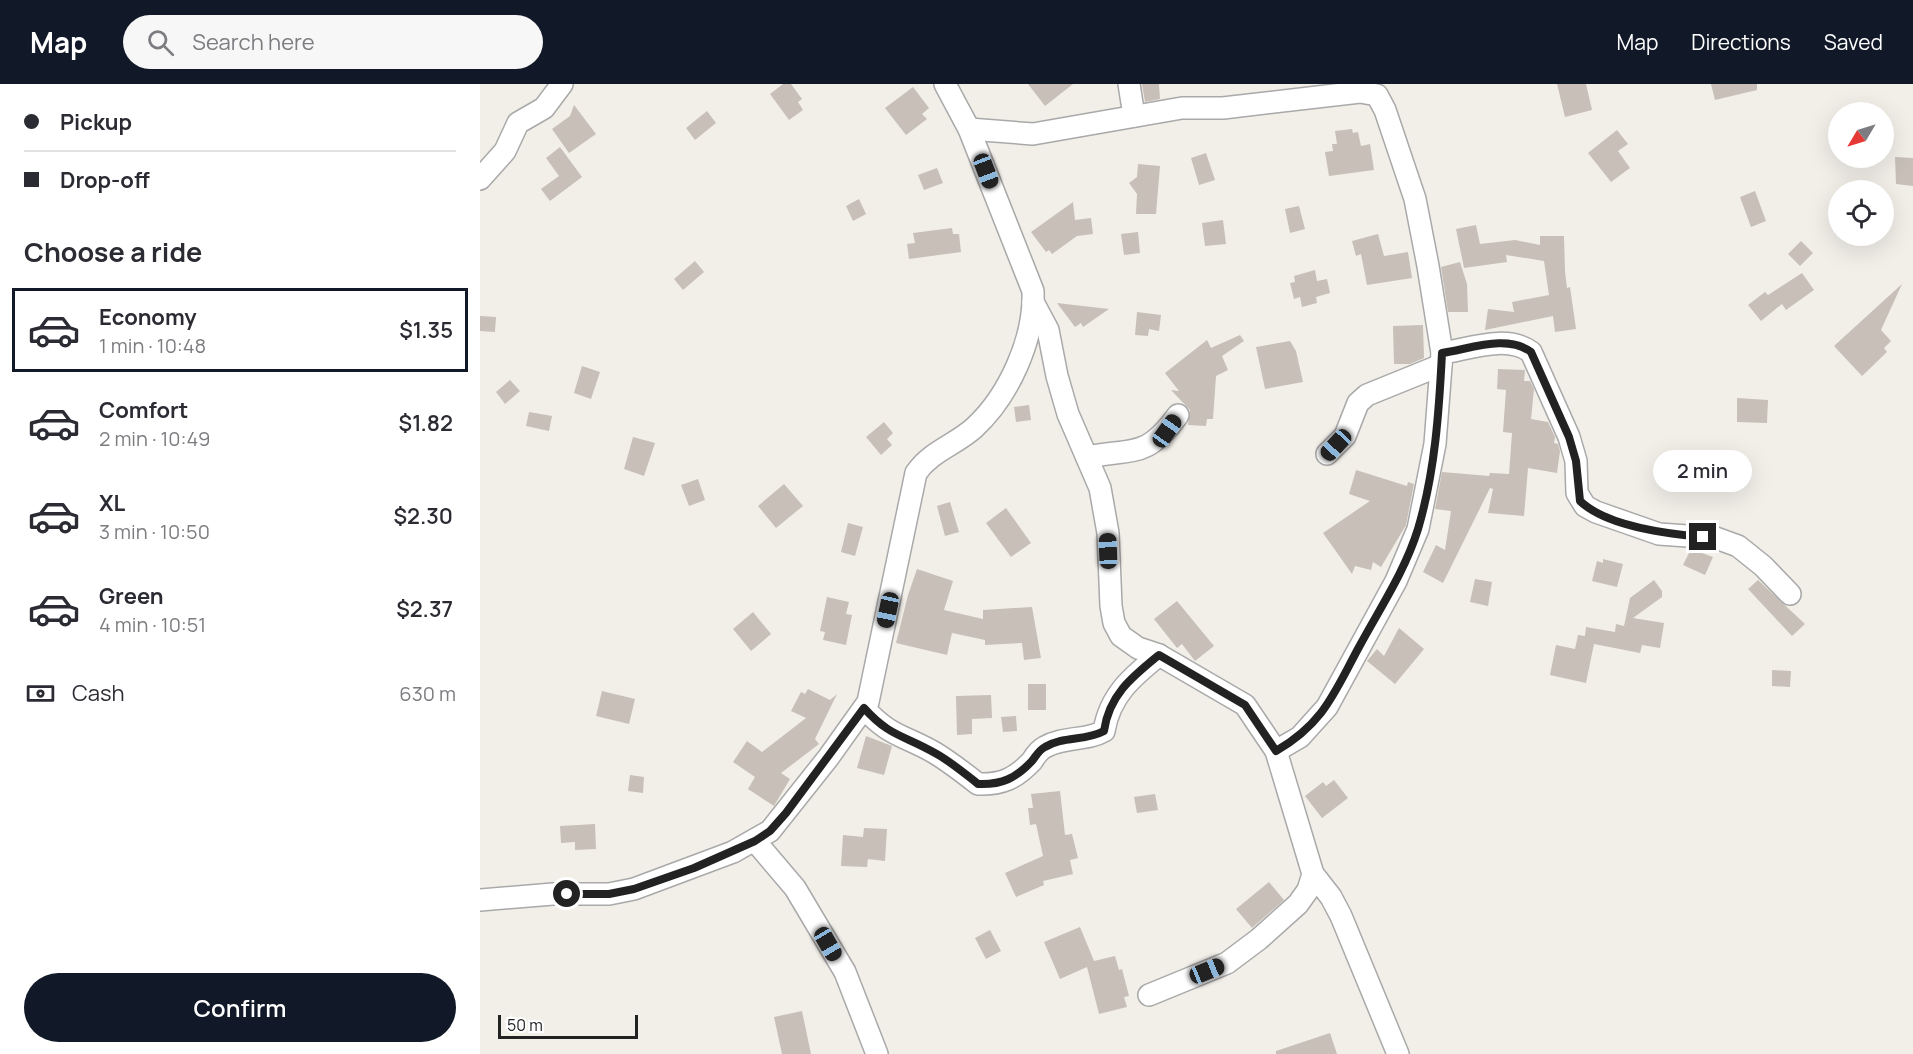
<!DOCTYPE html>
<meta charset="utf-8">
<style>
body{margin:0;font-family:Manrope,sans-serif;background:#f7f7f7;color:#2b2b33;height:100vh;display:flex;flex-direction:column;font-size:22px;white-space:nowrap}
*{box-sizing:border-box;margin:0}
p{font-size:20px;color:#7c7c81}
.icon{flex:none;width:33px;height:33px;fill:none;stroke:currentColor;stroke-width:2;stroke-linecap:round;stroke-linejoin:round}
.map{position:relative;flex:1;overflow:hidden}
.panel{display:flex;flex-direction:column;background:#fff;width:480px}
.panel>*{flex:none}
.banner{display:grid;align-content:center;height:132px;padding:0 24px;background:#fff}
.needle{width:39px;rotate:232deg}
.fabs{position:absolute;left:1348px;top:18px;display:grid;gap:12px}
.fabs a{display:grid;place-items:center;width:66px;height:66px;border-radius:50%;background:#fff;box-shadow:0 6px 24px #0002;font-size:30px}
.scale{position:absolute;left:18px;bottom:15px;width:140px;box-sizing:border-box;padding-left:6px;border:3px solid #222;border-top:0;font-size:16px;line-height:21px;white-space:nowrap;color:#222;-webkit-text-stroke:4px #fff;paint-order:stroke}
.end{position:absolute;width:27px;height:27px;margin:-14px;border:8px solid #222;background:#fff;box-shadow:0 0 0 3px #fff}
.from{border-radius:50%}
.bubble{position:absolute;height:42px;border-radius:21px;background:#fff;box-shadow:0 6px 24px #0002;font-size:20px;font-weight:600;line-height:42px;text-align:center}
.car{position:absolute;width:18px;height:36px;margin:-18px -9px;border-radius:8px;box-shadow:0 0 4px 2px #0007;background:linear-gradient(#222 24%,#8ab4d8 0 40%,#222 0 76%,#8ab4d8 0 86%,#222 0)}
.banner b{display:flex;align-items:center;gap:21px;height:57px;font-size:22px}
.banner b+b{border-top:2px solid #e1e1e2}
.banner i{width:15px;height:15px;background:#2b2b33}
ul{padding:0;list-style:none}
li{display:flex;align-items:center;gap:18px;height:84px;margin:0 12px 9px;padding:0 12px;border:3px solid transparent;border-radius:0px}
li div{flex:1}
li b{display:block;font-size:22px}
li em{font-style:normal;font-weight:600}
li.on{border-color:#111827}
li>.icon{width:54px;height:54px;stroke-width:1.5}
h2{padding:0 24px;font-size:27px;line-height:72px}
.pay{display:flex;align-items:center;gap:15px;height:66px;padding:0 24px;font-size:22px}
.pay p{margin-inline-start:auto}
.action{display:flex;gap:12px;margin-top:auto;padding:12px 24px}
.action a{flex:1;height:69px;border-radius:36px;background:#111827;color:#fff;font-size:24px;font-weight:600;line-height:69px;text-align:center}
header{display:flex;align-items:center;gap:36px;box-sizing:border-box;height:84px;padding:0 30px;background:#111827;color:#fff}
header strong{font-size:28px}
nav{display:flex;gap:33px;margin-inline-start:auto;font-size:21px}
.search{width:420px;height:54px;background:#f7f7f7;display:flex;align-items:center;gap:15px;box-sizing:border-box;padding:0 21px;border-radius:33px;color:#7c7c81;font-size:22px}
main{display:flex;flex:1;min-height:0}
.map>svg:first-child{display:block}
.building{fill:#c7bfb8}
.lines{fill:none;stroke-linecap:round;stroke-linejoin:round}
.minor-casing{stroke:#a9a9a9;stroke-width:24}
.minor{stroke:#fff;stroke-width:21}
.route{stroke:#222;stroke-width:8}
</style>
<header>
<strong>Map</strong>
<div class="search"><svg class="icon" aria-label="search" viewBox="0 0 24 24"><circle cx="10" cy="10" r="6"/><path d="M15 15l6 6"/></svg>Search here</div>
<nav><a>Map</a><a>Directions</a><a>Saved</a></nav>
</header>
<main>
<section class="panel">
<div class="banner">
<b><i class="from"></i>Pickup</b>
<b><i></i>Drop-off</b>
</div>
<h2>Choose a ride</h2>
<ul>
<li class="on"><svg class="icon" aria-label="car" viewBox="0 0 24 24"><path d="M5 17H2v-5l4-1 3-4h7l3 4 3 1v5h-3M9 17h6M6 11h13"/><circle cx="7" cy="17" r="2"/><circle cx="17" cy="17" r="2"/></svg><div><b>Economy</b><p>1 min · 10:48</p></div><em>$1.35</em></li>
<li><svg class="icon" aria-label="car" viewBox="0 0 24 24"><path d="M5 17H2v-5l4-1 3-4h7l3 4 3 1v5h-3M9 17h6M6 11h13"/><circle cx="7" cy="17" r="2"/><circle cx="17" cy="17" r="2"/></svg><div><b>Comfort</b><p>2 min · 10:49</p></div><em>$1.82</em></li>
<li><svg class="icon" aria-label="car" viewBox="0 0 24 24"><path d="M5 17H2v-5l4-1 3-4h7l3 4 3 1v5h-3M9 17h6M6 11h13"/><circle cx="7" cy="17" r="2"/><circle cx="17" cy="17" r="2"/></svg><div><b>XL</b><p>3 min · 10:50</p></div><em>$2.30</em></li>
<li><svg class="icon" aria-label="car" viewBox="0 0 24 24"><path d="M5 17H2v-5l4-1 3-4h7l3 4 3 1v5h-3M9 17h6M6 11h13"/><circle cx="7" cy="17" r="2"/><circle cx="17" cy="17" r="2"/></svg><div><b>Green</b><p>4 min · 10:51</p></div><em>$2.37</em></li>
</ul>
<div class="pay"><svg class="icon" aria-label="cash" viewBox="0 0 24 24"><path d="M3 7h18v10H3z"/><circle cx="12" cy="12" r="2"/></svg>Cash<p>630 m</p></div>
<div class="action"><a>Confirm</a></div>
</section>
<div class="map">
<svg width="1433" height="970" viewBox="0 0 1433 970">
<rect width="100%" height="100%" fill="#f2efe9"/>
<g class="building">
<path d="M303 0H311L322 15 318 18 323 26 309 36 290 10Z"/>
<path d="M548 0H593L565 22Z"/>
<path d="M662 0H679L680 15 665 18Z"/>
<path d="M1077 0H1106L1112 26 1085 33Z"/>
<path d="M1231 0H1277V6L1235 16Z"/>
<path d="M433 3 449 24 442 30 447 35 426 51 405 24Z"/>
<path d="M94 21 116 50 89 69 72 45 90 32Z"/>
<path d="M227 27 236 39 215 56 206 44Z"/>
<path d="M872 45 873 49 878 48 881 62 890 60 894 86 849 92 845 68 853 67 852 60H857L855 47Z"/>
<path d="M1137 46 1148 60 1138 67 1150 84 1131 98 1108 69Z"/>
<path d="M80 63 102 93 70 117 61 105 79 92 66 74Z"/>
<path d="M726 69 735 96 719 101 711 74Z"/>
<path d="M1415 73 1433 74V102L1416 100Z"/>
<path d="M658 80 680 82 676 130H656L657 110 649 99 657 93Z"/>
<path d="M457 84 463 99 444 106 438 91Z"/>
<path d="M1275 107 1286 137 1271 143 1260 113Z"/>
<path d="M379 115 386 130 373 137 366 122Z"/>
<path d="M593 118 595 136 611 134 613 150 597 152 572 170 569 166 566 168 551 148Z"/>
<path d="M819 122 825 145 810 149 805 125Z"/>
<path d="M743 136 746 160 725 162 722 139Z"/>
<path d="M996 141 1000 160 1035 156 1060 161V152H1084L1085 187 1087 204 1090 203 1096 245 1075 248 1073 232 1005 246 1008 225 1034 228 1032 218 1069 211 1064 177 1026 171 1027 178 984 184 976 145Z"/>
<path d="M472 144 473 150H479L481 168 429 175 427 160 435 159 433 149Z"/>
<path d="M658 148 660 169 644 171 641 150Z"/>
<path d="M898 150 904 172 928 168 932 194 887 201 881 170 876 172 872 157Z"/>
<path d="M1321 157 1333 169 1320 182 1308 170Z"/>
<path d="M215 177 224 188 203 206 194 195Z"/>
<path d="M980 178 987 200 988 228H968L961 183Z"/>
<path d="M835 186 837 197 847 195 850 209 836 213 837 219 822 223 820 213 814 215 810 199 815 198 814 192Z"/>
<path d="M1322 189 1334 206 1306 226 1302 220 1281 237 1268 221 1285 208 1288 211Z"/>
<path d="M1422 200 1401 246 1411 257 1404 264 1407 268 1382 292 1354 262Z"/>
<path d="M577 219 629 225 603 243 601 239 595 243Z"/>
<path d="M657 228 681 231 679 247 669 245 668 252 655 251Z"/>
<path d="M0 232 16 233 15 248 0 247Z"/>
<path d="M943 241 944 274 930 280H914L913 242Z"/>
<path d="M760 251 764 257 742 272 748 286 736 292 733 335H727L726 342 708 341 710 326 691 306 699 307 685 289 727 256 731 264Z"/>
<path d="M810 257 816 267 823 298 785 305 776 263Z"/>
<path d="M102 282 120 288 111 315 94 309Z"/>
<path d="M1018 285 1045 286 1044 297H1050L1054 305 1051 335 1068 338 1075 353 1074 359 1078 360 1080 367 1077 389 1048 384 1044 432 1008 429 1013 405 1010 404 963 499 943 488 956 461 965 466 971 427 955 425 962 388 1009 392 1010 389 1029 390 1032 349 1023 348 1026 306 1017 305Z"/>
<path d="M30 296 40 307 25 320 16 308Z"/>
<path d="M1257 314 1288 316 1287 339 1257 338Z"/>
<path d="M549 321 551 336 536 338 534 323Z"/>
<path d="M49 328 72 332 69 347 46 342Z"/>
<path d="M404 338 413 349 407 355 412 361 401 371 386 353Z"/>
<path d="M153 353 175 359 164 392 144 385Z"/>
<path d="M876 386 927 402 928 398 934 400 926 441 901 483 893 478 891 486 875 482 872 490 843 449 890 417 869 410Z"/>
<path d="M218 395 225 416 209 422 201 401Z"/>
<path d="M304 400 323 422 296 444 278 422Z"/>
<path d="M470 418 479 448 465 452 457 422Z"/>
<path d="M526 424 551 459 531 473 506 439Z"/>
<path d="M368 439 383 443 375 472 361 468Z"/>
<path d="M1211 465 1233 473 1225 491 1203 481Z"/>
<path d="M1123 475 1143 480 1137 503 1112 497 1117 477 1123 479Z"/>
<path d="M437 485 473 497 464 526 503 535V526L552 523 561 574 544 576 542 559 505 561V556L472 549 467 571 416 559 428 511Z"/>
<path d="M995 495 1012 498 1008 522 990 518Z"/>
<path d="M1174 496 1182 507V513L1153 534 1184 539 1180 564 1162 561 1160 569 1114 560 1106 599 1070 591 1076 561 1095 565 1098 551 1105 552 1106 543 1135 548 1136 540 1144 542 1150 514Z"/>
<path d="M1278 496 1325 540 1312 552 1268 505Z"/>
<path d="M347 513 369 518 366 530 372 531 366 561 343 556 345 548 340 547Z"/>
<path d="M697 517 734 562 715 577 702 560 697 564 674 535Z"/>
<path d="M273 528 291 550 271 567 253 545Z"/>
<path d="M919 544 944 565 915 600 887 577 897 565 904 572Z"/>
<path d="M1292 586 1311 587 1310 603 1292 602Z"/>
<rect x="548" y="600" width="18" height="26"/>
<path d="M328 605 350 616 357 610 335 655 339 660 301 689 310 695 294 722 268 705 275 693 253 678 267 657 282 668 326 634 311 627 321 608 325 610Z"/>
<path d="M122 607 155 615 149 640 116 632Z"/>
<path d="M511 611 512 634 492 635V650L477 651 476 612Z"/>
<path d="M536 632 537 647 523 648 521 633Z"/>
<path d="M386 652 412 662 404 691 377 684Z"/>
<path d="M150 691 164 693 163 709 148 707Z"/>
<path d="M854 696 868 714 842 734 825 712 843 698 846 702Z"/>
<path d="M580 707 585 751 592 750 598 774 590 776 593 790 563 797 564 801 536 813 525 789 563 772 556 740 550 741 548 724H553L551 710Z"/>
<path d="M675 710 678 726 657 729 654 713Z"/>
<path d="M115 740 116 765 95 766V758L81 759 80 742Z"/>
<path d="M384 744 407 745 405 777 388 775 387 783 361 782 363 751 383 753Z"/>
<path d="M789 798 804 816 772 844 756 825Z"/>
<path d="M600 843 614 877 635 872 639 886 642 885 649 912 644 913 647 923 619 930 607 883 580 895 564 858Z"/>
<path d="M510 846 521 867 506 875 495 854Z"/>
<path d="M322 927 331 970H302L294 933Z"/>
<path d="M850 949 857 970H796V967Z"/>
</g>
<g class="lines">
<g class="minor-casing">
<g id="minor">
<path d="M649 0 654 32"/>
<path d="M489 45 553 50 702 24H743L880 8 897 11 905 26 935 115 948 182 962 269 955 360 938 445 916 497 847 623 820 653 796 667"/>
<path d="M0 95 25 67 38 39 64 24 82 0"/>
<path d="M553 218 568 246 577 292 588 330 620 404 628 449 631 522 634 539 641 552 658 564 679 571 765 621 796 667 833 790 828 806 818 820 779 855 747 879 669 911"/>
<path d="M962 269C989 265 1027 250 1051 268L1089 353 1096 377 1097 409 1105 422 1116 428 1179 450 1236 454 1258 462 1283 482 1310 510"/>
<path d="M847 370 865 352 878 319 887 311 961 281"/>
<path d="M607 373C654 364 666 375 698 331"/>
<path d="M384 624C410 653 424 651 455 669 470 678 484 689 498 700 522 701 536 694 552 677 555 672 559 666 565 663 584 652 607 657 624 647 630 611 652 593 679 571"/>
<path d="M275 757 315 804 365 888 397 970"/>
<path d="M833 790 851 813 861 832 918 970"/>
<path d="M0 816 73 810H129L154 805 253 768 290 747 348 674 388 618 436 389C451 367 475 361 494 344 529 312 555 254 553 207L489 45 465 0"/>
</g>
</g>
<use href="#minor" class="minor"/>
</g>
<g class="lines">
<path class="route" d="M87 810H129L154 805 214 784 275 757 290 747 306 729 384 624C410 653 424 651 455 669 470 677 484 689 498 700 522 701 536 694 552 677 556 672 559 666 565 663 583 652 606 657 624 647 629 611 652 593 679 571L765 621 796 667C844 639 854 609 879 563 900 524 925 487 938 445 955 388 959 328 962 269 990 265 1027 250 1051 268L1089 353 1096 377 1100 417C1126 442 1188 450 1223 453"/>
</g>
</svg>
<div class="fabs">
<a><svg class="needle" viewBox="-14 -14 28 28"><path d="M0-13l5 13h-10z" fill="#e53935"/><path d="M0 13l5-13h-10z" fill="#7c7c81"/></svg></a>
<a><svg class="icon" aria-label="locate" viewBox="0 0 24 24"><circle cx="12" cy="12" r="6"/><path d="M12 2v4M12 18v4M2 12h4M18 12h4"/></svg></a>
</div>
<div class="scale">50 m</div>
<i class="end from" style="left:87px;top:810px"></i>
<i class="end" style="left:1223px;top:453px"></i>
<div class="bubble" style="left:1173px;top:366px;width:99px">2 min</div>
<i class="car" style="left:506px;top:87px;rotate:159deg"></i>
<i class="car" style="left:687px;top:347px;rotate:35deg"></i>
<i class="car" style="left:856px;top:361px;rotate:223deg"></i>
<i class="car" style="left:628px;top:467px;rotate:358deg"></i>
<i class="car" style="left:408px;top:526px;rotate:192deg"></i>
<i class="car" style="left:348px;top:860px;rotate:150deg"></i>
<i class="car" style="left:727px;top:887px;rotate:68deg"></i>
</div>
</main>
